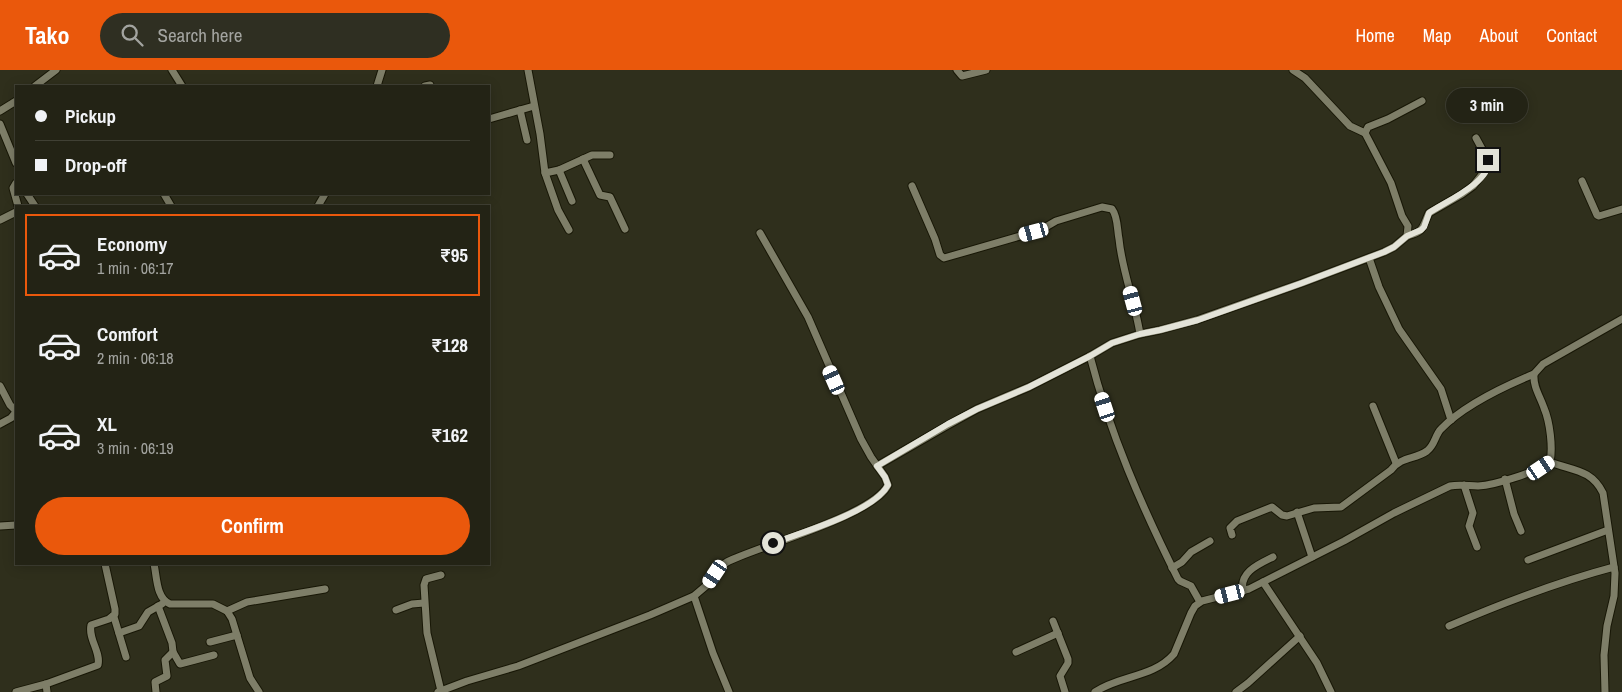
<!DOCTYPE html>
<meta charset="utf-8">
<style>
body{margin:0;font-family:"Archivo Narrow",sans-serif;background:#2f2f22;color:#f1f3f6;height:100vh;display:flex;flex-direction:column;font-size:19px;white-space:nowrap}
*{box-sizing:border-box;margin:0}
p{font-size:16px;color:#a3a4a0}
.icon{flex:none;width:28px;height:28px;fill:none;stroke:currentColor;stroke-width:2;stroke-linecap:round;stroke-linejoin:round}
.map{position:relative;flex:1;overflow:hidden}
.panel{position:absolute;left:15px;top:135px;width:475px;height:360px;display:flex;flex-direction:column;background:#232315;border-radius:0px;box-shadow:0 2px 12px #0003,0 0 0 1px #404034}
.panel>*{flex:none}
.banner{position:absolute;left:15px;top:15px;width:475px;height:110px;border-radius:0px;box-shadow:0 2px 12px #0003,0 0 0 1px #404034;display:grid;align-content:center;height:110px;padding:0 20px;background:#232315}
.end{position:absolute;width:22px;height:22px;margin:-11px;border:6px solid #e3e3d8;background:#111;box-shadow:0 0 0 2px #111}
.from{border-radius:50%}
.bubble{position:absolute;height:35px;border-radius:18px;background:#232315;box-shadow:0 2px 12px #0003,0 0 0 1px #404034;font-size:16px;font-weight:800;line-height:35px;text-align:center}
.car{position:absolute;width:15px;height:30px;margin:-15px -8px;border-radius:6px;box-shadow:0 0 4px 1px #0007;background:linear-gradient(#fff 24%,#345 0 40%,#fff 0 76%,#345 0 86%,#fff 0)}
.banner b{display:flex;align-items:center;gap:18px;height:48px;font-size:19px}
.banner b+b{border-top:1px solid #404034}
.banner i{width:12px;height:12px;background:#f1f3f6}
ul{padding:9px 0 0;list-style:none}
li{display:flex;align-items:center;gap:15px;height:82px;margin:0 10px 8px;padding:0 10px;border:2px solid transparent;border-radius:0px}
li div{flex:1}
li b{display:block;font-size:19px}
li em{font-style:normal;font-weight:800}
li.active{border-color:#ea580c}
li>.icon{width:45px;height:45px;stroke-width:1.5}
.cta{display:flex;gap:10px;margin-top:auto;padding:10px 20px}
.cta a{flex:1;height:58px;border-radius:30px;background:#ea580c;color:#fff;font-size:20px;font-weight:800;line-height:58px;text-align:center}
header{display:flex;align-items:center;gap:30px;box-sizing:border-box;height:70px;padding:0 25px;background:#ea580c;color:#fff}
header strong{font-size:24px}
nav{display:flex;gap:28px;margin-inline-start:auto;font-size:18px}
.search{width:350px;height:45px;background:#2f2f22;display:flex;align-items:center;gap:12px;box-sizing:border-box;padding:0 18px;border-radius:28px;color:#a3a4a0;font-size:19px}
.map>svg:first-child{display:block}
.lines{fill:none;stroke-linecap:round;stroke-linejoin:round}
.minor-casing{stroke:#181706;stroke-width:9}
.minor{stroke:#7e7e68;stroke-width:7}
.route{stroke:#e3e3d8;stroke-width:6}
</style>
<header>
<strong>Tako</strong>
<div class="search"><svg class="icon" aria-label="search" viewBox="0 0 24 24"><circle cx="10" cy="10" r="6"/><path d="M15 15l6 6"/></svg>Search here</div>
<nav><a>Home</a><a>Map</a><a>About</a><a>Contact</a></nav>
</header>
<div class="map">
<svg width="1622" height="622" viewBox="0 0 1622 622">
<rect width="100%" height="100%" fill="#2f2f1c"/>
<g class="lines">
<g class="minor-casing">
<g id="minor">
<path d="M172 0 182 16"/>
<path d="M528 0 540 64 545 103 558 140 569 160"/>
<path d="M957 0 962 6 986 0"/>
<path d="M1293 0 1305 8 1350 56 1365 63"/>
<path d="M35 16 56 0"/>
<path d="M377 16 382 0"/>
<path d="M425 16 430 15"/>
<path d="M520 40 527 70"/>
<path d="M0 41 16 31"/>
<path d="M489 49 534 36"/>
<path d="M0 54 16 93"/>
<path d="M583 89 600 125 610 127 625 159"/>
<path d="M559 100 572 131"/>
<path d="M545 103 559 100 592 85H610"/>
<path d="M1582 111 1597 145 1599 146 1622 139"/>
<path d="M16 113 13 118 18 136"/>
<path d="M912 116 935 169 940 185 944 188 1034 162 1044 158 1056 151 1102 137 1112 139C1118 147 1117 159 1119 169 1122 201 1135 232 1140 264"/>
<path d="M27 124 35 136"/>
<path d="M164 124 171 136"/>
<path d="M318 136 325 124"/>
<path d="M0 150 16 142"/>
<path d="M1407 166C1425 161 1422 158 1429 143L1462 124 1473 116 1488 97V90L1476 68"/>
<path d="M1369 188 1379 217 1399 259 1441 319 1451 350"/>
<path d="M1090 286C1110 364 1142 437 1178 509L1180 511 1191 516 1200 532"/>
<path d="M0 316 10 335 16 341"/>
<path d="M1373 336 1396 393"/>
<path d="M0 354 11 348 16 342"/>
<path d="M1550 392C1573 401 1591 399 1603 423L1615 503 1614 526 1607 556 1604 585 1605 622"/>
<path d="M877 396 948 355 977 339 1029 317 1090 286 1112 273 1140 264 1160 260 1197 250 1302 213 1384 182 1394 177 1407 166 1408 156 1402 146 1391 113 1365 63 1368 57 1388 49 1422 31"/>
<path d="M1505 409 1514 444 1521 461"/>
<path d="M1464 415 1473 443 1469 456 1477 477"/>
<path d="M1297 442 1312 487"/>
<path d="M0 456 16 455"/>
<path d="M1232 465 1230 458 1237 451 1272 437 1282 445 1287 446 1314 438 1341 437 1391 400C1402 386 1414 390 1427 381 1435 375 1435 365 1441 359 1463 336 1505 316 1534 304"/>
<path d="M1528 490 1608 460"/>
<path d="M154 494C157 507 156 528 170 534H213L227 541 232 549 250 608 259 622"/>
<path d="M1172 498 1182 492 1191 482 1210 471"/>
<path d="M1263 512 1317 593 1331 622"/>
<path d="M1243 521C1239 502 1259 494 1273 487"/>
<path d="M694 526 713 583 729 622"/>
<path d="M396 540 412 534 424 533"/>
<path d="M227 541 247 532 325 519"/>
<path d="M114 547 126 587"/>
<path d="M1053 551 1068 589V593L1060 606 1065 622"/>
<path d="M1449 556C1503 533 1557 512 1614 497"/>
<path d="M119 563 139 556 148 542 162 534"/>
<path d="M210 572 237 565"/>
<path d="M173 582 180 594 214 585"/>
<path d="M1016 582 1058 563"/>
<path d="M46 614 47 622"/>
<path d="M441 621 427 563 424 515 426 509 441 505"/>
<path d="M16 622 46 614 98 595C101 582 88 569 91 555L109 549 115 544V539L105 494"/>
<path d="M156 622 155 612 167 606 165 590 173 582 172 573 158 536"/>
<path d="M438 622 467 611 518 596 650 545 694 526 707 515 721 496 727 492C761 475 873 446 888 415L885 407 871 387 861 369 808 247 760 163"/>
<path d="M1095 622C1120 605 1153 608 1174 584L1191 543 1195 536 1202 531 1249 519 1344 471 1394 443 1450 416C1460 414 1469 416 1478 416 1496 415 1536 402 1550 392 1553 378 1550 352 1544 338 1540 326 1533 317 1534 304L1543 294 1622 249"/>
<path d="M1236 622 1248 613 1300 566"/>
</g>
</g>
<use href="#minor" class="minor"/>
</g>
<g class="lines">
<path class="route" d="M773 473C801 463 875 441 888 415L885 407 877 396 948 354 977 339 1029 317 1090 286 1112 273 1140 264 1160 260 1198 250 1302 213 1384 182 1394 177 1407 166 1421 160 1424 157 1429 143C1443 133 1493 111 1488 90"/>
</g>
</svg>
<i class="end from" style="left:773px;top:473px"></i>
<i class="end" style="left:1488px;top:90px"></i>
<div class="bubble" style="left:1446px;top:18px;width:82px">3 min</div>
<i class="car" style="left:1034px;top:162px;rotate:255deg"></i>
<i class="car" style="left:1133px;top:231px;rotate:345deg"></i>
<i class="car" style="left:834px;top:310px;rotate:336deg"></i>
<i class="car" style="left:1105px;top:337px;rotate:342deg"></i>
<i class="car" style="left:1541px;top:398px;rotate:56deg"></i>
<i class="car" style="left:715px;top:504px;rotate:214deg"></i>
<i class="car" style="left:1230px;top:524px;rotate:256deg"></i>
<div class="banner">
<b><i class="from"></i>Pickup</b>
<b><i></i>Drop-off</b>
</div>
<section class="panel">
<ul>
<li class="active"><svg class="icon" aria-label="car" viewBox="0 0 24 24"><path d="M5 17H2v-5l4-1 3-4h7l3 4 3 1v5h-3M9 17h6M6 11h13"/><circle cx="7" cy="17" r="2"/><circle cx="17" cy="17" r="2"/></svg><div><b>Economy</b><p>1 min · 06:17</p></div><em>₹95</em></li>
<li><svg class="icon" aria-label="car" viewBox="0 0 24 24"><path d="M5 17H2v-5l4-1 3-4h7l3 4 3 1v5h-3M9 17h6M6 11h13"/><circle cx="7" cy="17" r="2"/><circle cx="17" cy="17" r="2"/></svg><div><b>Comfort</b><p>2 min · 06:18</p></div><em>₹128</em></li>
<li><svg class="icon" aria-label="car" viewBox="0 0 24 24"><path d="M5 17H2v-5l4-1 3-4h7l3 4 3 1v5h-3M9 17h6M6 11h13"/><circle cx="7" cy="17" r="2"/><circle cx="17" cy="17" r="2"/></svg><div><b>XL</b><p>3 min · 06:19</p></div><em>₹162</em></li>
</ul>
<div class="cta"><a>Confirm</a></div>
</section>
</div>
